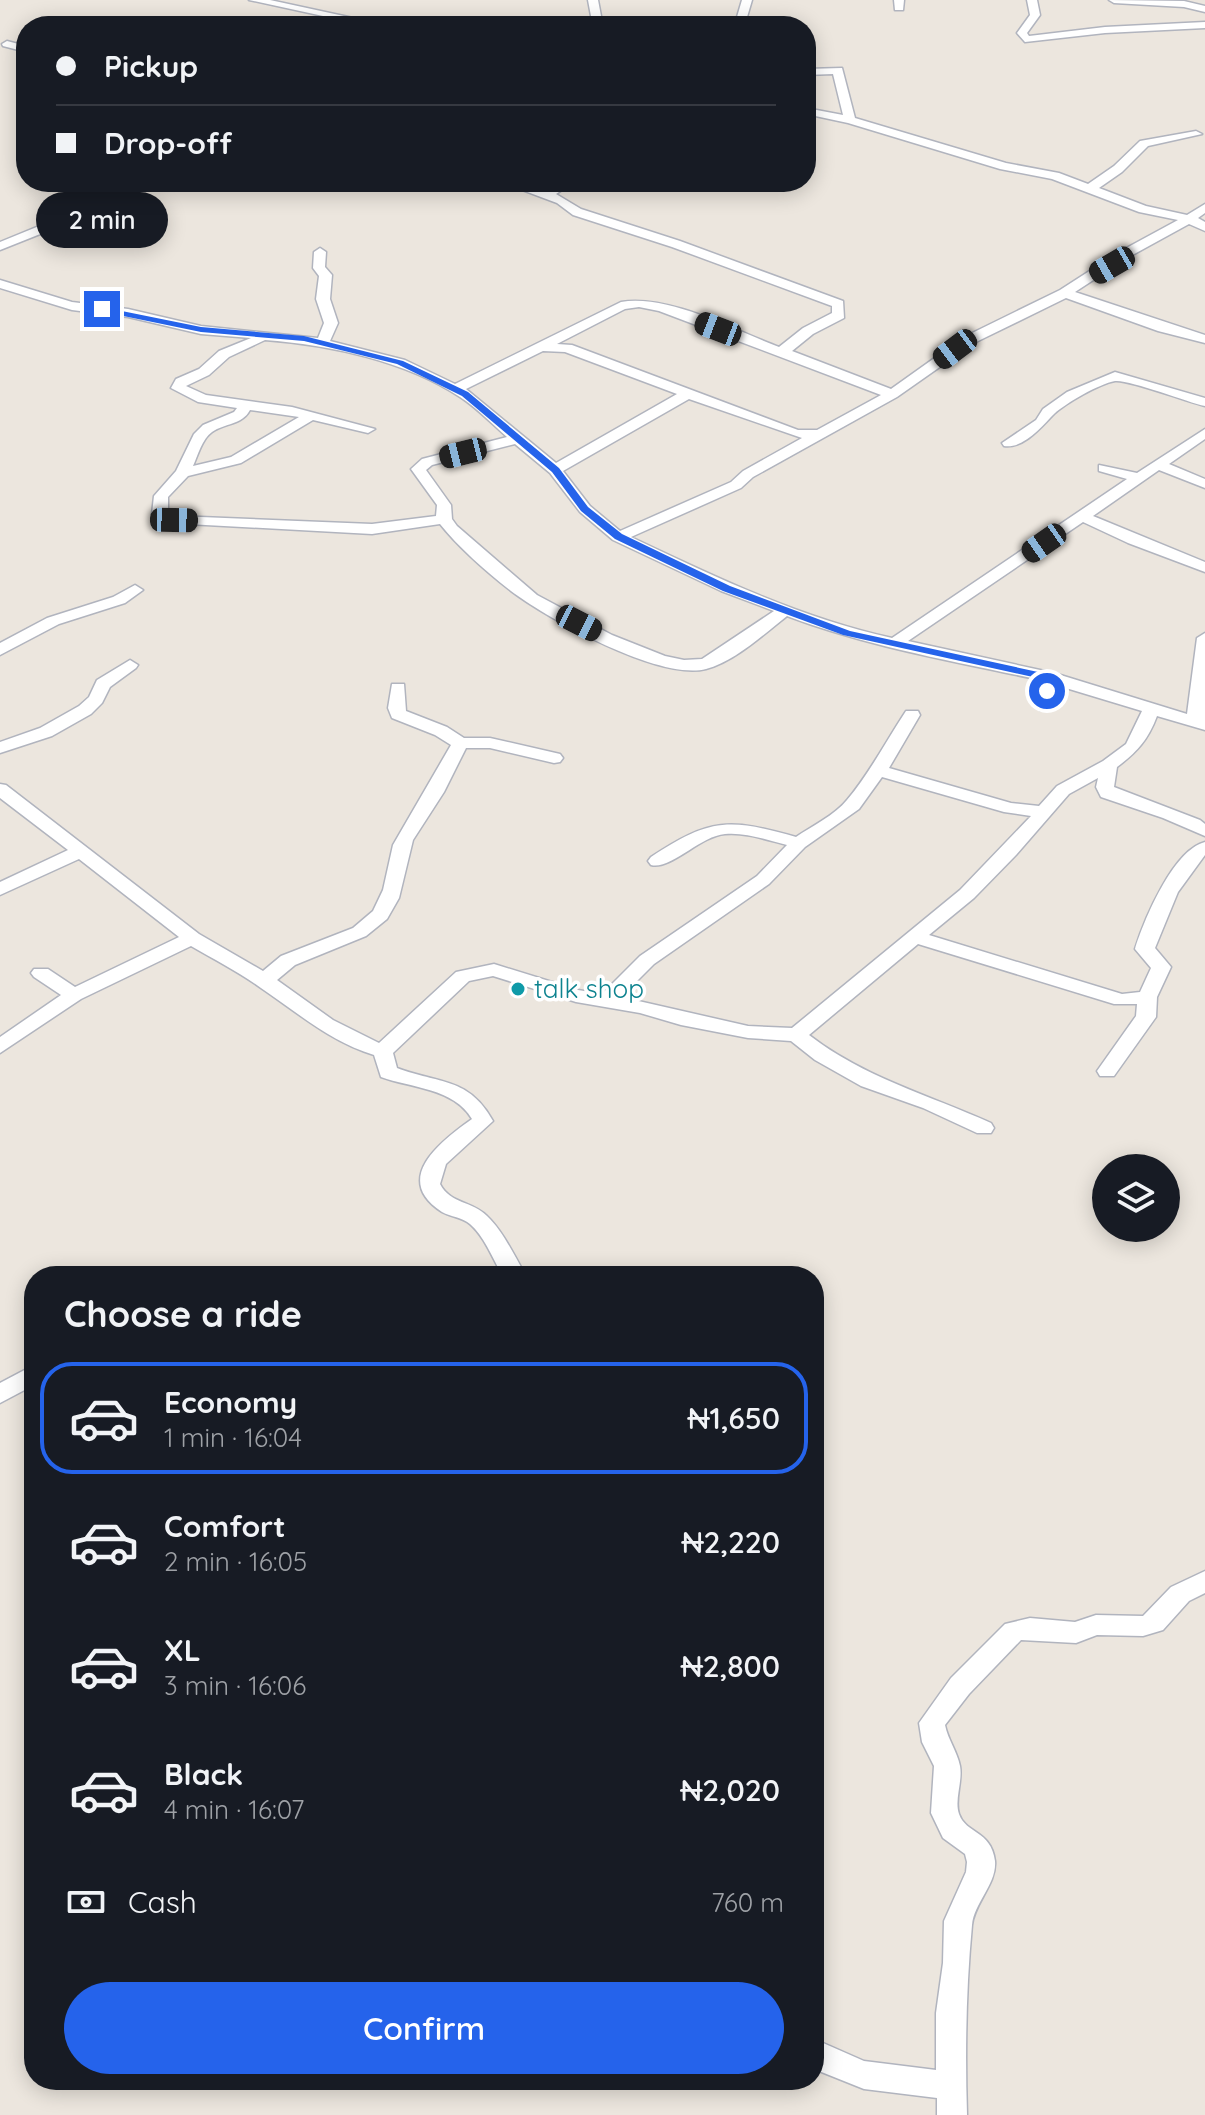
<!DOCTYPE html>
<meta charset="utf-8">
<style>
body{margin:0;font-family:Quicksand,sans-serif;background:#20242c;color:#f1f3f6;height:100vh;display:flex;flex-direction:column;font-size:30px;white-space:nowrap}
*{box-sizing:border-box;margin:0}
p{font-size:26px;color:#9ea1a6}
.icon{flex:none;width:44px;height:44px;fill:none;stroke:currentColor;stroke-width:2;stroke-linecap:round;stroke-linejoin:round}
.map{position:relative;flex:1;overflow:hidden}
.panel{position:absolute;left:24px;top:1266px;width:800px;height:824px;display:flex;flex-direction:column;background:#171b24;border-radius:32px;box-shadow:0 4px 20px #0003}
.panel>*{flex:none}
.top-card{position:absolute;left:16px;top:16px;width:800px;height:176px;border-radius:32px;box-shadow:0 4px 20px #0003;display:grid;align-content:center;height:176px;padding:0 40px;background:#171b24}
.fabs{position:absolute;left:1092px;top:1154px;display:grid;gap:16px}
.fabs a{display:grid;place-items:center;width:88px;height:88px;border-radius:50%;background:#171b24;box-shadow:0 4px 20px #0003;font-size:40px}
.end{position:absolute;width:36px;height:36px;margin:-18px;border:10px solid #2563eb;background:#fff;box-shadow:0 0 0 4px #fff}
.from{border-radius:50%}
.bubble{position:absolute;height:56px;border-radius:28px;background:#171b24;box-shadow:0 4px 20px #0003;font-size:26px;font-weight:600;line-height:56px;text-align:center}
.car{position:absolute;width:24px;height:48px;margin:-24px -12px;border-radius:10px;box-shadow:0 0 6px 2px #0007;background:linear-gradient(#222 24%,#8ab4d8 0 40%,#222 0 76%,#8ab4d8 0 86%,#222 0)}
.top-card b{display:flex;align-items:center;gap:28px;height:76px;font-size:30px}
.top-card b+b{border-top:2px solid #363941}
.top-card i{width:20px;height:20px;background:#f1f3f6}
ul{padding:0;list-style:none}
li{display:flex;align-items:center;gap:24px;height:112px;margin:0 16px 12px;padding:0 24px;border:4px solid transparent;border-radius:32px}
li div{flex:1}
li b{display:block;font-size:30px}
li em{font-style:normal;font-weight:600}
li.selected{border-color:#2563eb}
li>.icon{width:72px;height:72px;stroke-width:1.5}
h2{padding:0 40px;font-size:36px;line-height:96px}
.pay{display:flex;align-items:center;gap:20px;height:88px;padding:0 40px;font-size:30px}
.pay p{margin-inline-start:auto}
.primary-button{display:flex;gap:16px;margin-top:auto;padding:16px 40px}
.primary-button a{flex:1;height:92px;border-radius:48px;background:#2563eb;color:#fff;font-size:32px;font-weight:600;line-height:92px;text-align:center}
.map>svg:first-child{display:block}
.lines{fill:none;stroke-linecap:round;stroke-linejoin:round}
.minor-casing{stroke:#b1b4be;stroke-width:3}
.minor{fill:#fff;fill-rule:evenodd}
.route{fill:#2563eb}
.culture-dot{fill:#0f9aa8;stroke:#fff;stroke-width:3}
.labels{text-anchor:middle;stroke-width:7;stroke-linejoin:round;paint-order:stroke}
.culture-label{font-size:26px;fill:#0d838f;stroke:#fff;text-anchor:start}
</style>
<div class="map">
<svg width="1205" height="2115" viewBox="0 0 1205 2115">
<rect width="100%" height="100%" fill="#ece6de"/>
<g class="lines">
<g class="minor-casing">
<g id="minor">
<path d="M249 0H270L390 26H369Z"/>
<path d="M588 0H598L601 16 598 26H588L591 16Z"/>
<path d="M742 0H752L747 17 750 26H740L737 17Z"/>
<path d="M894 0H904L903 10H895Z"/>
<path d="M1027 0H1037L1040 15 1027 33 1029 36 1105 27 1205 22V28L1105 33 1025 42 1017 33 1030 15Z"/>
<path d="M1109 0 1184 1 1205 6V12L1184 7 1114 3Z"/>
<path d="M7 41 26 46V52L3 46 2 44Z"/>
<path d="M842 68 855 118 1006 163 1059 173 1088 184 1114 166 1140 141 1196 131 1202 134 1148 146 1122 172 1099 188 1146 206 1187 215 1205 204V213L1198 218 1205 222V231L1189 224 1127 258 1075 292 1205 335V343L1158 331 1066 298 974 343 897 397 753 477 741 488 631 537C715 577 801 618 892 638L1127 479 1099 471V465L1137 473 1205 429V439L1169 464 1205 479V488L1159 470 1093 516 1205 562V572L1128 543 1083 522 908 641 1054 673 1187 714 1197 638 1205 633V730L1157 716C1148 740 1137 752 1117 767L1114 787 1200 820 1205 824V836L1163 818 1101 797 1096 787 1098 778 1069 794 1016 855 974 898 929 935 1122 994 1140 992 1151 968 1135 949C1144 920 1173 850 1205 842V855L1178 892 1155 948 1171 967 1157 997 1156 1017 1114 1076H1100L1097 1071 1136 1016 1137 1004H1114L918 944 809 1035C863 1077 929 1095 991 1123L994 1128 991 1133H977L923 1108 861 1086 815 1060 791 1041 748 1038 681 1025 640 1013 576 1002 493 976 469 981 393 1053 397 1068C439 1084 469 1077 493 1121L446 1164 440 1184C450 1204 473 1201 487 1216 503 1231 515 1257 526 1276H503C493 1260 485 1237 470 1224 462 1217 451 1217 442 1212 391 1179 441 1141 472 1119 454 1088 411 1088 381 1077L374 1055C331 1042 298 1013 261 988 239 972 215 960 191 946L81 999 0 1053V1037L61 995 34 977 31 973 34 969H48L75 987 179 937 79 859 0 895V882L68 850 0 798V784L6 785 199 934 263 971 281 956 353 928 373 911 383 890 393 845 451 745 435 735 392 718 388 708 392 684H404L406 711 447 727 464 738H490L560 754 563 758 560 762 554 763 490 748H466L444 792 413 840 399 898 387 919 366 936 295 965 277 980 333 1020 379 1043 456 972 494 964 578 990 602 994 640 956 757 876 787 845C767 840 745 832 725 834 700 836 671 870 651 865L648 861 651 857C710 818 729 818 796 837 812 826 835 815 847 800 870 773 886 741 906 711H918L920 715 889 768 1011 803 1039 806 1057 786 1103 761 1126 744 1142 711 1056 685 1052 710H1040V680C953 661 869 647 787 616 764 634 734 662 706 669 660 681 548 619 511 591 487 572 459 548 440 524L372 534 169 523 152 514 154 496 176 471 194 434 203 425 234 412 237 408 198 402 171 388 176 379 199 369 219 351 251 338 201 334 128 317 72 310 0 288V280L72 302 128 309 201 326 318 338 324 323 316 299 319 276 313 268 314 252 320 248 326 252 325 267 332 275 330 299 338 323 330 341 405 360 455 384 621 302C668 294 734 330 779 347L803 328 832 313V306L672 247 573 215 557 203 501 182H519L545 191 560 182H574L556 194 581 209 680 241 843 301 844 318 813 334 792 351 891 389 964 337 1060 290 1119 252 1178 220 1139 212 1052 179 1000 169 848 123 806 114V108L843 115 833 74 806 75V69ZM639 307 659 311 881 395 817 430H798L572 345 557 344 625 309ZM265 340C331 345 405 361 460 397 477 408 492 424 507 437L422 459 411 469 437 505 436 516 372 524 176 516 168 512V497L188 476 241 463 313 420 368 433 375 429 292 407 206 395 186 386 209 375 229 357ZM543 351 565 352 677 394 556 463 466 389ZM689 399 802 438 743 471 731 482 620 531 590 506 563 471ZM250 410 299 417 231 457 193 466C198 455 202 439 212 432 225 423 242 425 250 410ZM515 444 550 473 580 512 613 540 721 591 774 611 702 659 684 660 665 656 612 635 537 595 457 526 452 519 451 505 426 470 432 465ZM882 777 1004 812 1031 816 960 890 792 1028 748 1026 621 997 654 964 769 884 805 847 859 809Z"/>
<path d="M137 182H151L128 199 0 250V242L120 193Z"/>
<path d="M1115 372 1205 398V406C1187 402 1128 379 1115 381 1099 384 1066 403 1054 414 1042 426 1024 449 1004 446L1002 443 1036 420 1043 409 1067 392Z"/>
<path d="M135 585 143 590 125 603 59 624 0 655V643L47 618 113 597Z"/>
<path d="M130 660 138 665 136 668 110 687 102 703 91 714 52 736 0 753V742L40 728 79 706 89 697 97 680Z"/>
<path d="M34 1365V1385L0 1403V1383Z"/>
<path d="M1205 1571V1593L1189 1601 1163 1630 1143 1636 1097 1635 1076 1643 1021 1640 969 1694 945 1725C948 1740 957 1751 960 1766 963 1781 954 1800 959 1814 966 1834 991 1830 995 1861 997 1884 974 1903 972 1925 966 1988 965 2052 967 2115H937V2098L864 2089 814 2069V2039L864 2061 936 2070V2013L943 1963 944 1921 966 1872 967 1862 965 1854 943 1838 931 1813 934 1766 922 1742 919 1723 951 1678 1005 1624 1030 1618 1075 1622 1096 1615 1143 1616 1171 1587Z"/>
</g>
</g>
<use href="#minor" class="minor"/>
</g>
<path class="route" d="M102 307 201 327 304 336 403 361 468 392 559 468 588 507 622 534 730 586 850 631 1052 675V691L1043 693 1042 679 843 635 723 591 615 539 581 511 552 472 462 396 397 364 304 341 201 332 99 311Z"/>
<circle class="culture-dot" cx="518" cy="989" r="8"/>
<g class="labels">
<g class="culture-label">
<text x="534" y="998">talk shop</text>
</g>
</g>
</svg>
<div class="fabs">
<a><svg class="icon" aria-label="layers" viewBox="0 0 24 24"><path d="M12 4l9 5-9 5-9-5zM3 14l9 5 9-5"/></svg></a>
</div>
<i class="end from" style="left:1047px;top:691px"></i>
<i class="end" style="left:102px;top:309px"></i>
<div class="bubble" style="left:36px;top:192px;width:132px">2 min</div>
<i class="car" style="left:1112px;top:265px;rotate:240deg"></i>
<i class="car" style="left:718px;top:329px;rotate:291deg"></i>
<i class="car" style="left:955px;top:349px;rotate:233deg"></i>
<i class="car" style="left:463px;top:453px;rotate:256deg"></i>
<i class="car" style="left:174px;top:520px;rotate:91deg"></i>
<i class="car" style="left:1044px;top:543px;rotate:235deg"></i>
<i class="car" style="left:579px;top:623px;rotate:117deg"></i>
<div class="top-card">
<b><i class="from"></i>Pickup</b>
<b><i></i>Drop-off</b>
</div>
<section class="panel">
<h2>Choose a ride</h2>
<ul>
<li class="selected"><svg class="icon" aria-label="car" viewBox="0 0 24 24"><path d="M5 17H2v-5l4-1 3-4h7l3 4 3 1v5h-3M9 17h6M6 11h13"/><circle cx="7" cy="17" r="2"/><circle cx="17" cy="17" r="2"/></svg><div><b>Economy</b><p>1 min · 16:04</p></div><em>₦1,650</em></li>
<li><svg class="icon" aria-label="car" viewBox="0 0 24 24"><path d="M5 17H2v-5l4-1 3-4h7l3 4 3 1v5h-3M9 17h6M6 11h13"/><circle cx="7" cy="17" r="2"/><circle cx="17" cy="17" r="2"/></svg><div><b>Comfort</b><p>2 min · 16:05</p></div><em>₦2,220</em></li>
<li><svg class="icon" aria-label="car" viewBox="0 0 24 24"><path d="M5 17H2v-5l4-1 3-4h7l3 4 3 1v5h-3M9 17h6M6 11h13"/><circle cx="7" cy="17" r="2"/><circle cx="17" cy="17" r="2"/></svg><div><b>XL</b><p>3 min · 16:06</p></div><em>₦2,800</em></li>
<li><svg class="icon" aria-label="car" viewBox="0 0 24 24"><path d="M5 17H2v-5l4-1 3-4h7l3 4 3 1v5h-3M9 17h6M6 11h13"/><circle cx="7" cy="17" r="2"/><circle cx="17" cy="17" r="2"/></svg><div><b>Black</b><p>4 min · 16:07</p></div><em>₦2,020</em></li>
</ul>
<div class="pay"><svg class="icon" aria-label="cash" viewBox="0 0 24 24"><path d="M3 7h18v10H3z"/><circle cx="12" cy="12" r="2"/></svg>Cash<p>760 m</p></div>
<div class="primary-button"><a>Confirm</a></div>
</section>
</div>
